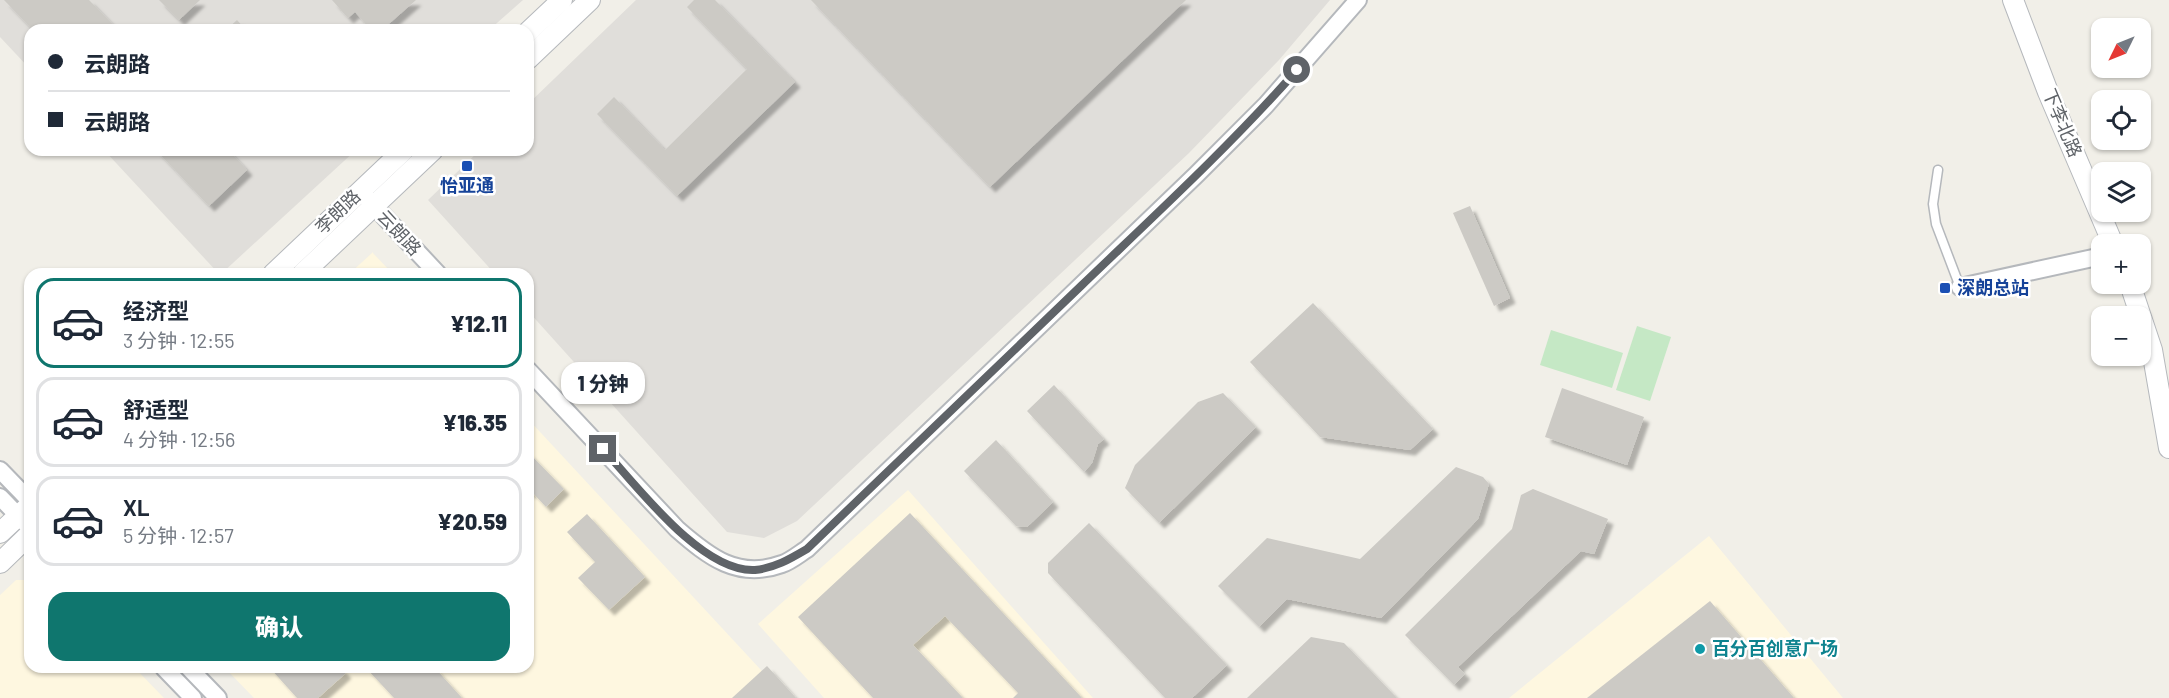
<!DOCTYPE html>
<html lang="zh">
<meta charset="utf-8">
<style>
body{margin:0;font-family:Barlow,"Noto Sans SC",sans-serif;background:#f2f2f3;color:#1f2937;height:100vh;display:flex;flex-direction:column;font-size:22px;white-space:nowrap}
*{box-sizing:border-box;margin:0}
p{font-size:20px;color:#747a83}
.icon{flex:none;width:33px;height:33px;fill:none;stroke:currentColor;stroke-width:2;stroke-linecap:round;stroke-linejoin:round}
.map{position:relative;flex:1;overflow:hidden}
.side{position:absolute;left:24px;top:268px;width:510px;height:405px;display:flex;flex-direction:column;background:#fff;border-radius:18px;box-shadow:0 2px 4px #0004}
.side>*{flex:none}
.hud{position:absolute;left:24px;top:24px;width:510px;height:132px;border-radius:18px;box-shadow:0 2px 4px #0004;display:grid;align-content:center;height:132px;padding:0 24px;background:#fff}
.needle{width:39px;rotate:227deg}
.buttons{position:absolute;left:2091px;top:18px;display:grid;gap:12px}
.buttons a{display:grid;place-items:center;width:60px;height:60px;border-radius:12px;background:#fff;box-shadow:0 2px 4px #0004;font-size:30px}
.end{position:absolute;width:27px;height:27px;margin:-14px;border:8px solid #5f6368;background:#fff;box-shadow:0 0 0 3px #fff}
.from{border-radius:50%}
.bubble{position:absolute;height:42px;border-radius:18px;background:#fff;box-shadow:0 2px 4px #0004;font-size:20px;font-weight:800;line-height:42px;text-align:center}
.hud b{display:flex;align-items:center;gap:21px;height:57px;font-size:22px}
.hud b+b{border-top:2px solid #e0e1e3}
.hud i{width:15px;height:15px;background:#1f2937}
ul{padding:10px 0 0;list-style:none}
li{display:flex;align-items:center;gap:18px;height:90px;margin:0 12px 9px;padding:0 12px;border:3px solid #e0e1e3;border-radius:18px}
li div{flex:1}
li b{display:block;font-size:22px}
li em{font-style:normal;font-weight:800}
li.active{border-color:#0f766e}
li>.icon{width:54px;height:54px;stroke-width:1.5}
.action{display:flex;gap:12px;margin-top:auto;padding:12px 24px}
.action a{flex:1;height:69px;border-radius:18px;background:#0f766e;color:#fff;font-size:24px;font-weight:800;line-height:69px;text-align:center}
.map>svg:first-child{display:block}
.commercial{fill:#fef7e0}
.industrial{fill:#e0deda}
.green{fill:#c5e8c5}
.building{fill:#cccac5;filter:url(#shadow)}
.lines{fill:none;stroke-linecap:round;stroke-linejoin:round}
.service-casing{stroke:#b5b8bc;stroke-width:11}
.minor-casing{stroke:#b5b8bc;stroke-width:20}
.tertiary-casing{stroke:#b5b8bc;stroke-width:22}
.service{stroke:#fff;stroke-width:8}
.minor{stroke:#fff;stroke-width:16}
.tertiary{stroke:#fff;stroke-width:20}
.route{stroke:#5f6368;stroke-width:8}
.transit-dot{fill:#1a4fb4;stroke:#fff;stroke-width:2}
.culture-dot{fill:#0f9aa8;stroke:#fff;stroke-width:2}
.labels{text-anchor:middle;stroke-width:5;stroke-linejoin:round;paint-order:stroke}
.street-label{font-size:18px;fill:#5f6368;stroke:#fff}
.transit-label{font-size:18px;font-weight:bold;fill:#164399;stroke:#fff}
.culture-label{font-size:18px;font-weight:bold;fill:#0d838f;stroke:#fff;text-anchor:start}
</style>
<div class="map">
<svg width="2169" height="698" viewBox="0 0 2169 698">
<defs>
<filter id="shadow"><feDropShadow dx="5.5" dy="5.5" stdDeviation="1.5" flood-color="#0004"/></filter>
</defs>
<rect width="100%" height="100%" fill="#f1efe8"/>
<g class="commercial">
<path d="M372 252 393 274H349L372 253Z"/>
<path d="M528 419 787 698H254L225 668H528Z"/>
<path d="M908 490 1093 698H824L758 624Z"/>
<path d="M1709 536 1843 698H1509Z"/>
<path d="M16 580H30V668H135L164 698H0V595Z"/>
</g>
<g class="industrial">
<path d="M0 0H523L489 30H30V69L0 37Z"/>
<path d="M636 0H1330L1279 60 1189 153 797 521 764 538 727 532 528 311V274H495L428 200 480 150H528V104Z"/>
<path d="M104 150H356L221 274H219Z"/>
</g>
<g class="green">
<path d="M1637 326 1671 337 1650 401 1616 390Z"/>
<path d="M1551 330 1623 353 1612 388 1540 365Z"/>
</g>
<g class="building">
<path d="M4 0H89L118 30H33Z"/>
<path d="M159 0H200L179 20Z"/>
<path d="M332 0H416L382 30H371L355 12 348 18Z"/>
<path d="M694 0H715L795 82 677 196 597 114 614 97 665 150 747 69 687 7Z"/>
<path d="M811 0H1186L990 187Z"/>
<path d="M237 20 246 30H226Z"/>
<path d="M156 150H228L247 170 209 206Z"/>
<path d="M1470 206 1510 298 1494 306 1453 213Z"/>
<path d="M1313 303 1433 429 1410 450 1320 437 1250 362Z"/>
<path d="M1054 385 1104 439 1098 444 1092 463 1084 472 1027 411Z"/>
<path d="M1562 388 1644 417 1627 465 1545 437Z"/>
<path d="M1223 393 1256 427 1159 523 1125 488 1135 465 1198 402Z"/>
<path d="M996 440 1053 502 1027 527 1016 526 964 471Z"/>
<path d="M528 452 564 489 546 507 531 491 528 494Z"/>
<path d="M1456 467 1483 477 1489 484 1478 519 1381 618 1287 599 1259 627 1218 586 1267 538 1360 559Z"/>
<path d="M1533 489 1608 519 1594 554 1581 551 1458 667 1465 674 1454 685 1405 635 1512 529 1521 495Z"/>
<path d="M910 513 1082 698H1013L1018 693 945 616 913 645 963 698H873L798 617Z"/>
<path d="M587 514 645 577 609 610 578 578 595 562 567 532Z"/>
<path d="M1089 523 1227 665 1192 698H1165L1048 573V563Z"/>
<path d="M1710 601 1794 698H1587Z"/>
<path d="M1311 637 1344 643 1397 698H1247Z"/>
<path d="M767 666 796 698H732Z"/>
<path d="M270 668H341L346 673 318 698H297Z"/>
<path d="M366 668H435L462 698H394Z"/>
</g>
<g class="lines">
<g class="service-casing">
<path id="service" d="M1938 170 1933 204 1936 224 1960 287"/>
</g>
<g class="minor-casing">
<g id="minor">
<path d="M365 196 438 274"/>
<path d="M1960 287 2102 256"/>
<path d="M528 370 677 529C709 557 738 580 782 564 791 561 799 554 807 549L1196 175 1266 105 1358 0"/>
<path d="M0 470 30 501"/>
<path d="M0 497 30 528"/>
<path d="M164 668 193 698"/>
<path d="M189 668 218 698"/>
</g>
</g>
<g class="tertiary-casing">
<g id="tertiary">
<path d="M2013 0 2048 92 2113 244"/>
<path d="M528 32 562 0"/>
<path d="M528 59 590 0"/>
<path d="M273 274 404 150"/>
<path d="M302 274 433 150"/>
<path d="M2130 284 2152 350 2169 448"/>
<path d="M0 533 30 505"/>
<path d="M0 563 30 534"/>
</g>
</g>
<use href="#service" class="service"/>
<use href="#minor" class="minor"/>
<use href="#tertiary" class="tertiary"/>
</g>
<g class="lines">
<path class="route" d="M603 449C637 486 702 573 755 570 775 568 790 559 807 549 898 461 990 373 1082 285 1155 215 1230 146 1297 70"/>
</g>
<g class="transit-dot">
<rect x="461" y="160" width="12" height="12" rx="3"/>
<rect x="1939" y="282" width="12" height="12" rx="3"/>
</g>
<circle class="culture-dot" cx="1700" cy="649" r="6"/>
<g class="labels">
<g class="street-label">
<text transform="translate(2062 123) rotate(67)" y="6">下李北路</text>
<text transform="translate(338 212) rotate(-44)" y="6">李朗路</text>
<text transform="translate(399 233) rotate(47)" y="6">云朗路</text>
</g>
<g class="transit-label">
<text x="467" y="192">怡亚通</text>
<text x="1957" y="294" text-anchor="start">深朗总站</text>
</g>
<g class="culture-label">
<text x="1712" y="655">百分百创意广场</text>
</g>
</g>
</svg>
<div class="buttons">
<a><svg class="needle" viewBox="-14 -14 28 28"><path d="M0-13l5 13h-10z" fill="#e53935"/><path d="M0 13l5-13h-10z" fill="#747a83"/></svg></a>
<a><svg class="icon" aria-label="locate" viewBox="0 0 24 24"><circle cx="12" cy="12" r="6"/><path d="M12 2v4M12 18v4M2 12h4M18 12h4"/></svg></a>
<a><svg class="icon" aria-label="layers" viewBox="0 0 24 24"><path d="M12 4l9 5-9 5-9-5zM3 14l9 5 9-5"/></svg></a>
<a>+</a>
<a>−</a>
</div>
<i class="end from" style="left:1297px;top:70px"></i>
<i class="end" style="left:603px;top:449px"></i>
<div class="bubble" style="left:561px;top:362px;width:84px">1 分钟</div>
<div class="hud">
<b><i class="from"></i>云朗路</b>
<b><i></i>云朗路</b>
</div>
<section class="side">
<ul>
<li class="active"><svg class="icon" aria-label="car" viewBox="0 0 24 24"><path d="M5 17H2v-5l4-1 3-4h7l3 4 3 1v5h-3M9 17h6M6 11h13"/><circle cx="7" cy="17" r="2"/><circle cx="17" cy="17" r="2"/></svg><div><b>经济型</b><p>3 分钟 · 12:55</p></div><em>¥12.11</em></li>
<li><svg class="icon" aria-label="car" viewBox="0 0 24 24"><path d="M5 17H2v-5l4-1 3-4h7l3 4 3 1v5h-3M9 17h6M6 11h13"/><circle cx="7" cy="17" r="2"/><circle cx="17" cy="17" r="2"/></svg><div><b>舒适型</b><p>4 分钟 · 12:56</p></div><em>¥16.35</em></li>
<li><svg class="icon" aria-label="car" viewBox="0 0 24 24"><path d="M5 17H2v-5l4-1 3-4h7l3 4 3 1v5h-3M9 17h6M6 11h13"/><circle cx="7" cy="17" r="2"/><circle cx="17" cy="17" r="2"/></svg><div><b>XL</b><p>5 分钟 · 12:57</p></div><em>¥20.59</em></li>
</ul>
<div class="action"><a>确认</a></div>
</section>
</div>
